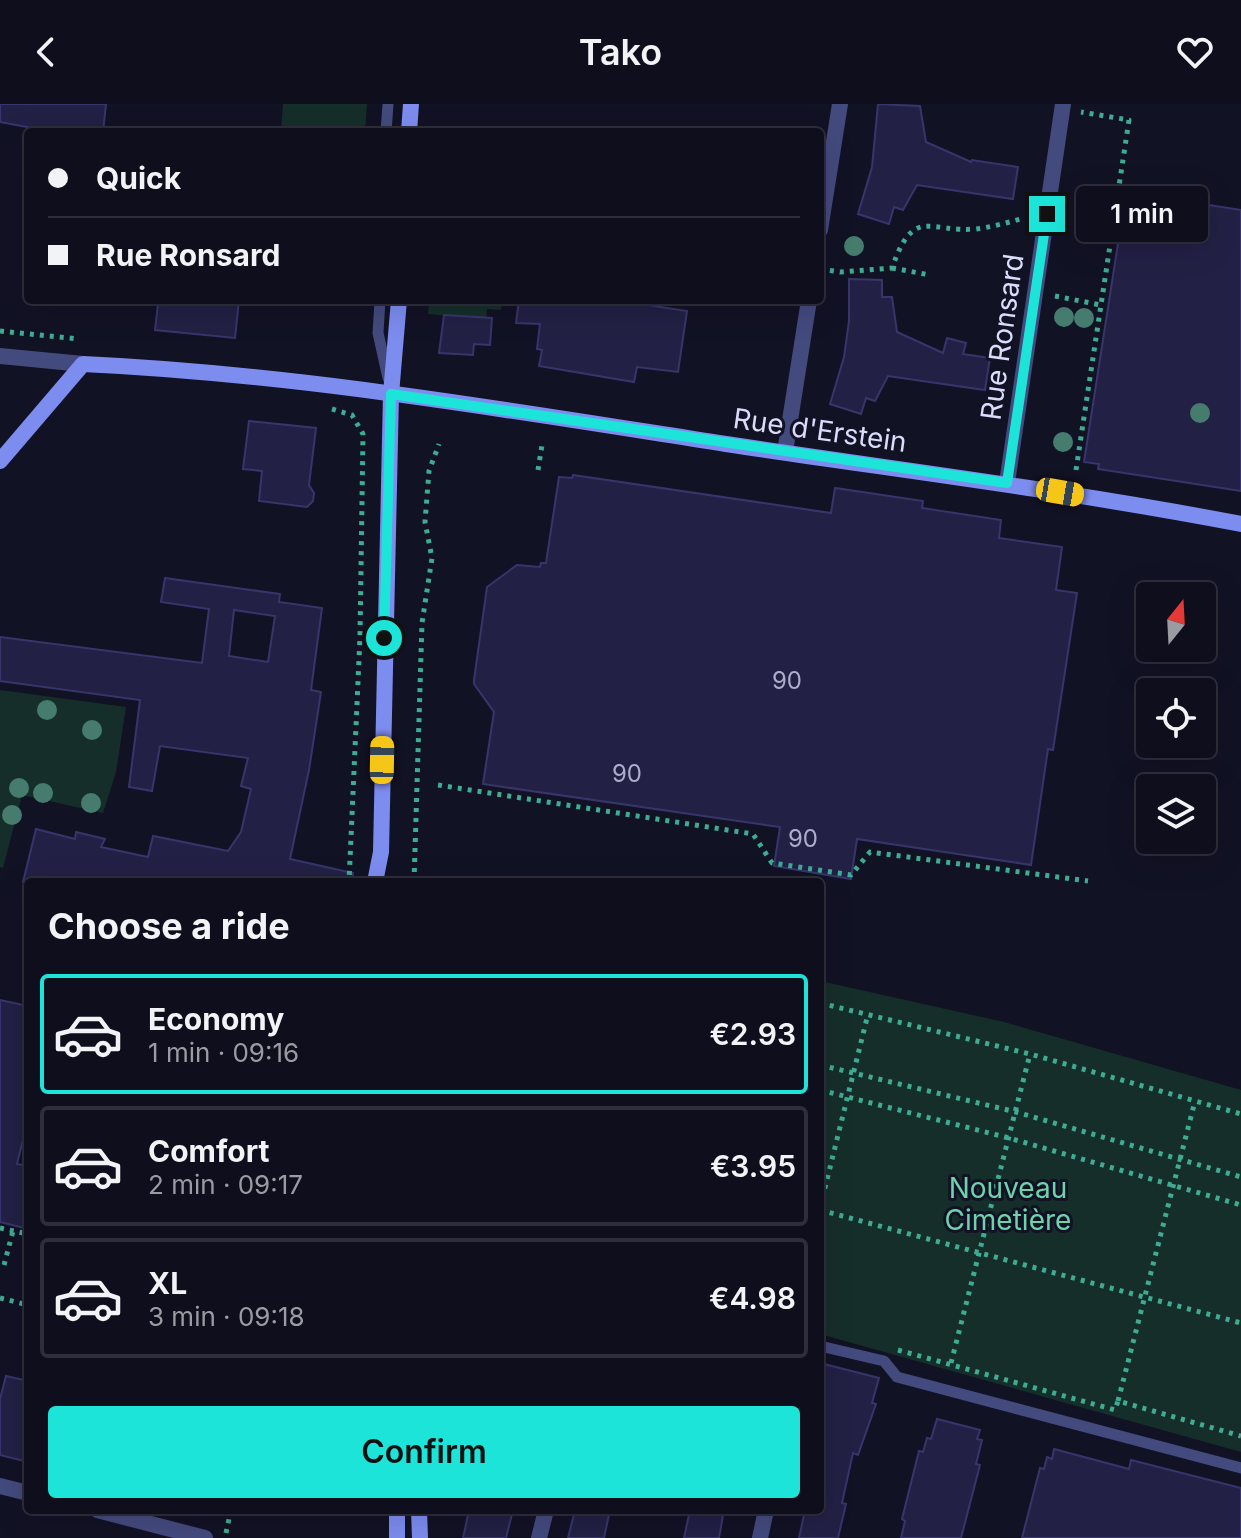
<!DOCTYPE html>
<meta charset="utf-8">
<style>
body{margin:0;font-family:Inter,sans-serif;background:#1c1c29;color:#f1f3f6;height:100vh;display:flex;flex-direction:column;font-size:30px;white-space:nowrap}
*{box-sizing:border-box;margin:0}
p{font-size:26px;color:#9b9ca3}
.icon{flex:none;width:44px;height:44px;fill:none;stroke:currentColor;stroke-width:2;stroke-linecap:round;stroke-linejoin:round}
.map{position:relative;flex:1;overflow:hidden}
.details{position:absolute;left:24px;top:774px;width:800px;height:636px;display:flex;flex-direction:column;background:#0e0e1c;border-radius:8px;box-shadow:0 8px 32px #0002,0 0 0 2px #2e2e3b}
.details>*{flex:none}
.hud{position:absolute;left:24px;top:24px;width:800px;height:176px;border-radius:8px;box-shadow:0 8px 32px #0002,0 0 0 2px #2e2e3b;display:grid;align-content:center;height:176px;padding:0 24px;background:#0e0e1c}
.needle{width:52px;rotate:18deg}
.fabs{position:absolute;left:1136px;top:478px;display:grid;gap:16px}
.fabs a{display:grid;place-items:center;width:80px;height:80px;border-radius:8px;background:#0e0e1c;box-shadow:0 8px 32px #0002,0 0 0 2px #2e2e3b;font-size:40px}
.end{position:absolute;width:36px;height:36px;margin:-18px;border:10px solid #1de4d9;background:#111;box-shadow:0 0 0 4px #111}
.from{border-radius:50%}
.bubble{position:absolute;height:56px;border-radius:8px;background:#0e0e1c;box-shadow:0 8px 32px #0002,0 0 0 2px #2e2e3b;font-size:26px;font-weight:600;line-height:56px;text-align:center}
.car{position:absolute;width:24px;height:48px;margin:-24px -12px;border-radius:10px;box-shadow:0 0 6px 2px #0007;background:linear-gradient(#f5c518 24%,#345 0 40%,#f5c518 0 76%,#345 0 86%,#f5c518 0)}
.hud b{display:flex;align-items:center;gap:28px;height:76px;font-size:30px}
.hud b+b{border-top:2px solid #2e2e3b}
.hud i{width:20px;height:20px;background:#f1f3f6}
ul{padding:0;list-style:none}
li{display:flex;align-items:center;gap:24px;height:120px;margin:0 16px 12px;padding:0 8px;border:4px solid #2e2e3b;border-radius:8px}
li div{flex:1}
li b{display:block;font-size:30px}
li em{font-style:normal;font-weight:600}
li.current{border-color:#1de4d9}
li>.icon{width:72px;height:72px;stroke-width:1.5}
h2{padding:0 24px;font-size:36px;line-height:96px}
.action{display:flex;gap:16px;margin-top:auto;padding:16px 24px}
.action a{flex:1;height:92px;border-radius:8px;background:#1de4d9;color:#111;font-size:32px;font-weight:600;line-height:92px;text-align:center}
header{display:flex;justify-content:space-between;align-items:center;height:104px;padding:0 24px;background:#0e0e1c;font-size:36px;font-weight:600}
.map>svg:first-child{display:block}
.green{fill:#162e2a}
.building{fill:#222044;stroke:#38356d;stroke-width:2;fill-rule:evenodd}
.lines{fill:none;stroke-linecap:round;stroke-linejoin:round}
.path{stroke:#3eab93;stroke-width:5;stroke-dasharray:4 6;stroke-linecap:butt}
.lane{stroke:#434a7e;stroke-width:11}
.street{stroke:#434a7e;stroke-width:16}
.secondary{stroke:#7d8cef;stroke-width:16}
.tree{fill:#457c6e}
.route{stroke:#1de4d9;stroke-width:10}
.labels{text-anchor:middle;stroke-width:6;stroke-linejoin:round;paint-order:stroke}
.number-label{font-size:24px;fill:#acadcd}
.street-label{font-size:28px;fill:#dadcfb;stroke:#121225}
.park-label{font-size:28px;fill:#6ed3aa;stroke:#121225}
</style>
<header><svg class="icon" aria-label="back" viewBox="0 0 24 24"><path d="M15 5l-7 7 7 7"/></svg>Tako<svg class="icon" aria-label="heart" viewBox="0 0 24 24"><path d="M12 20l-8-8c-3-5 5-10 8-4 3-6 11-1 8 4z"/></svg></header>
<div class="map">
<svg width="1241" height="1434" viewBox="0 0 1241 1434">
<rect width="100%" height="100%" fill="#121225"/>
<g class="green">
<path d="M283 0H367L365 28H281Z"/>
<path d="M429 196H503L501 206 487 205 486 216 428 210Z"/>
<path d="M0 586 126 603 116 668 103 709 22 691 3 764 0 763Z"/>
<path d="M820 877 1004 918 1241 986V1348L820 1230Z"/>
</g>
<g class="building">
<path d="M0 0H106L103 28H37L38 25 0 18Z"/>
<path d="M878 0 920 2 926 38 971 58 972 56 1018 63 1013 95 917 81 903 106 894 103 889 120 858 110 872 63Z"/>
<path d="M1126 88 1241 106V387L1098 365 1099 360 1084 358Z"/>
<path d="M849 175 882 176V193H892L897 228 943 249 947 234 966 239 963 250 990 254 985 286 888 272 875 297 866 294 861 310 830 300 844 253 849 217Z"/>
<path d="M166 196H239L235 234 155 226 158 200 166 201Z"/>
<path d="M519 196H616L687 207 678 268 637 263 634 278 539 262 542 246 537 245 540 220 516 219Z"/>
<path d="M444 211 492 214 490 241 474 240 473 251 439 249Z"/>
<path d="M249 317 316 324 309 381 314 389 313 397 307 403 259 397 262 367 243 365Z"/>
<path d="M573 371 831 409 835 384 923 397 922 404 1001 416 999 434 1062 443 1056 486 1077 489 1053 646 1048 645 1031 761 857 735 851 775 774 762 780 723 483 680 494 608 474 580V576L487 483 517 461 540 463 541 459H546L559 373 572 374Z"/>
<path d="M165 474 280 490 279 498 322 504 311 586 321 588 309 666 290 755 353 769 352 778H23L36 725 75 735 76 728 105 735 101 743 148 753 153 732 228 747 241 728 251 685 241 682 248 654 160 642 152 687 129 683 140 596 0 577V533L202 559 209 505 161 498ZM234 506 275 512 268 558 229 552Z"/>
<path d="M0 896 28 902V1015L17 1060 28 1062V1125L0 1118Z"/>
<path d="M820 1259 879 1274 872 1299 876 1300 858 1351 853 1349 842 1399 846 1400 838 1434H799L805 1406H820Z"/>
<path d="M6 1272 28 1277V1358L0 1351V1295Z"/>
<path d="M937 1315 980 1326 977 1335 982 1336 976 1360 980 1361 961 1434H901L905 1417 902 1415 919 1347 923 1348 927 1334 931 1335Z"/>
<path d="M1054 1345 1129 1365 1131 1356 1241 1384V1434H1022L1040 1364 1044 1365 1047 1353 1052 1355Z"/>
<path d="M469 1406H513L506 1434H463Z"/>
<path d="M575 1406H610L604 1434H568Z"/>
<path d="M690 1406H724L719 1434H684Z"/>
</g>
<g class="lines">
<g class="path">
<path d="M892 164 930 171"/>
<path d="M820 165 840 168 892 164C914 101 929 129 976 125 992 123 1009 118 1025 114"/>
<path d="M1055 192 1101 201"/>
<path d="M0 227 79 235"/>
<path d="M332 305 352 311 363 330 360 533 349 778"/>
<path d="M538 366 542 341"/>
<path d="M1076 366 1129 16 1081 8"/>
<path d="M438 681 753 730 772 759 851 771 870 748 1088 777"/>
<path d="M414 778 422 519 432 454 425 418 429 367 439 340"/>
<path d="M820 899 1030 950 1241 1010"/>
<path d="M820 961 1016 1008 1241 1073"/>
<path d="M820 986 1009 1034 1241 1101"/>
<path d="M820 1104 868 910"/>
<path d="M820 1106 1241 1219"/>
<path d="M0 1124 28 1130"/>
<path d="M4 1161 13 1127"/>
<path d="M0 1194 28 1201"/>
<path d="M898 1246 1115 1306 1118 1297 1241 1332"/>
<path d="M951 1259 1030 950"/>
<path d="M1118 1297 1195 997"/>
<path d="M226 1429 231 1406"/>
</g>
<g class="lane">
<path d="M386 28 388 0"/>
<path d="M380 196 378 229 388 274"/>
<path d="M820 1242 884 1257 897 1273 1241 1364"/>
</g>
<g class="street">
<path d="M820 126 840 0"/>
<path d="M0 252 83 260"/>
<path d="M785 348 809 196"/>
<path d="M1007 379 1063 0"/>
<path d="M0 1382 28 1389"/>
<path d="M97 1406 205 1434"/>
<path d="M539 1434 546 1406"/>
<path d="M760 1434 766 1406"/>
</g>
<g class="secondary">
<path d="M409 28 411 0"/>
<path d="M0 357 83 260C299 270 513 307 726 340 898 366 1070 387 1241 420"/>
<path d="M375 778 381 748 391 290 399 196"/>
<path d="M397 1406V1434"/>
<path d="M419 1406 420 1434"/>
</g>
</g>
<g class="tree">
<circle cx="854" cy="142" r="10"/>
<circle cx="1064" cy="213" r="10"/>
<circle cx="1084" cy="214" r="10"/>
<circle cx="1200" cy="309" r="10"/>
<circle cx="1063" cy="338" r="10"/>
<circle cx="47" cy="606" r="10"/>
<circle cx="92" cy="626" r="10"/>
<circle cx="19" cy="684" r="10"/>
<circle cx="43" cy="689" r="10"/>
<circle cx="91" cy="699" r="10"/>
<circle cx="12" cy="711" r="10"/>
</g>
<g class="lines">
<path class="route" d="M384 534 391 290 1007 379 1047 110"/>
</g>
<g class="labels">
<g class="number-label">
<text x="787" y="585">90</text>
<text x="627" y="678">90</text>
<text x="803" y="743">90</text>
</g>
<g class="street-label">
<text transform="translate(1002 233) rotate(-82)" y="10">Rue Ronsard</text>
<text transform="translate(820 326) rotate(8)" y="10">Rue d'Erstein</text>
</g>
<g class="park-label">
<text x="1008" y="1094">Nouveau<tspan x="1008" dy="32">Cimetière</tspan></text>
</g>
</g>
</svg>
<div class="fabs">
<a><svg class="needle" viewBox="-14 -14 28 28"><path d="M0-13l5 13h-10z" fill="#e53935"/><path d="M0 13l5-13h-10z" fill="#9b9ca3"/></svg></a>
<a><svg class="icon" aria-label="locate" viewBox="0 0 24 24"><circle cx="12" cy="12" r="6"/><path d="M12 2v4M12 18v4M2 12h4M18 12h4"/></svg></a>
<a><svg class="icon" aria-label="layers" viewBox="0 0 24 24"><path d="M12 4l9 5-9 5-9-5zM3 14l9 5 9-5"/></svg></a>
</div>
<i class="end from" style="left:384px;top:534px"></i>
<i class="end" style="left:1047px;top:110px"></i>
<div class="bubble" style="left:1076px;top:82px;width:132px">1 min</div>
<i class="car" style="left:1060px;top:388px;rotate:100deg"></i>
<i class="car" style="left:382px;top:656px;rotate:1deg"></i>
<div class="hud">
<b><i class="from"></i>Quick</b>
<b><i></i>Rue Ronsard</b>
</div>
<section class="details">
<h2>Choose a ride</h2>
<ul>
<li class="current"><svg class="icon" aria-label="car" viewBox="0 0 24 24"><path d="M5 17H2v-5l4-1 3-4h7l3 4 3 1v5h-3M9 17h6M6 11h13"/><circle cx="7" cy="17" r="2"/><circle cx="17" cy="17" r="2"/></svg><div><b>Economy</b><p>1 min · 09:16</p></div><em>€2.93</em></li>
<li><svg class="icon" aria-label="car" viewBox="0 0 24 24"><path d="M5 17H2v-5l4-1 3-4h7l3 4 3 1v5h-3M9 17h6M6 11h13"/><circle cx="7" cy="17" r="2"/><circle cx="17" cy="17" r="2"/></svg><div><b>Comfort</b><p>2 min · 09:17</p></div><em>€3.95</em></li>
<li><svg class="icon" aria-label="car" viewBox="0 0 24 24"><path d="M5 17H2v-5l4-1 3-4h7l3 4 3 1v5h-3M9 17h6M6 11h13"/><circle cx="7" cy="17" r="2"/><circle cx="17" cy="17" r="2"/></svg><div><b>XL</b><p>3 min · 09:18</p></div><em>€4.98</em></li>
</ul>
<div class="action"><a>Confirm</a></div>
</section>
</div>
